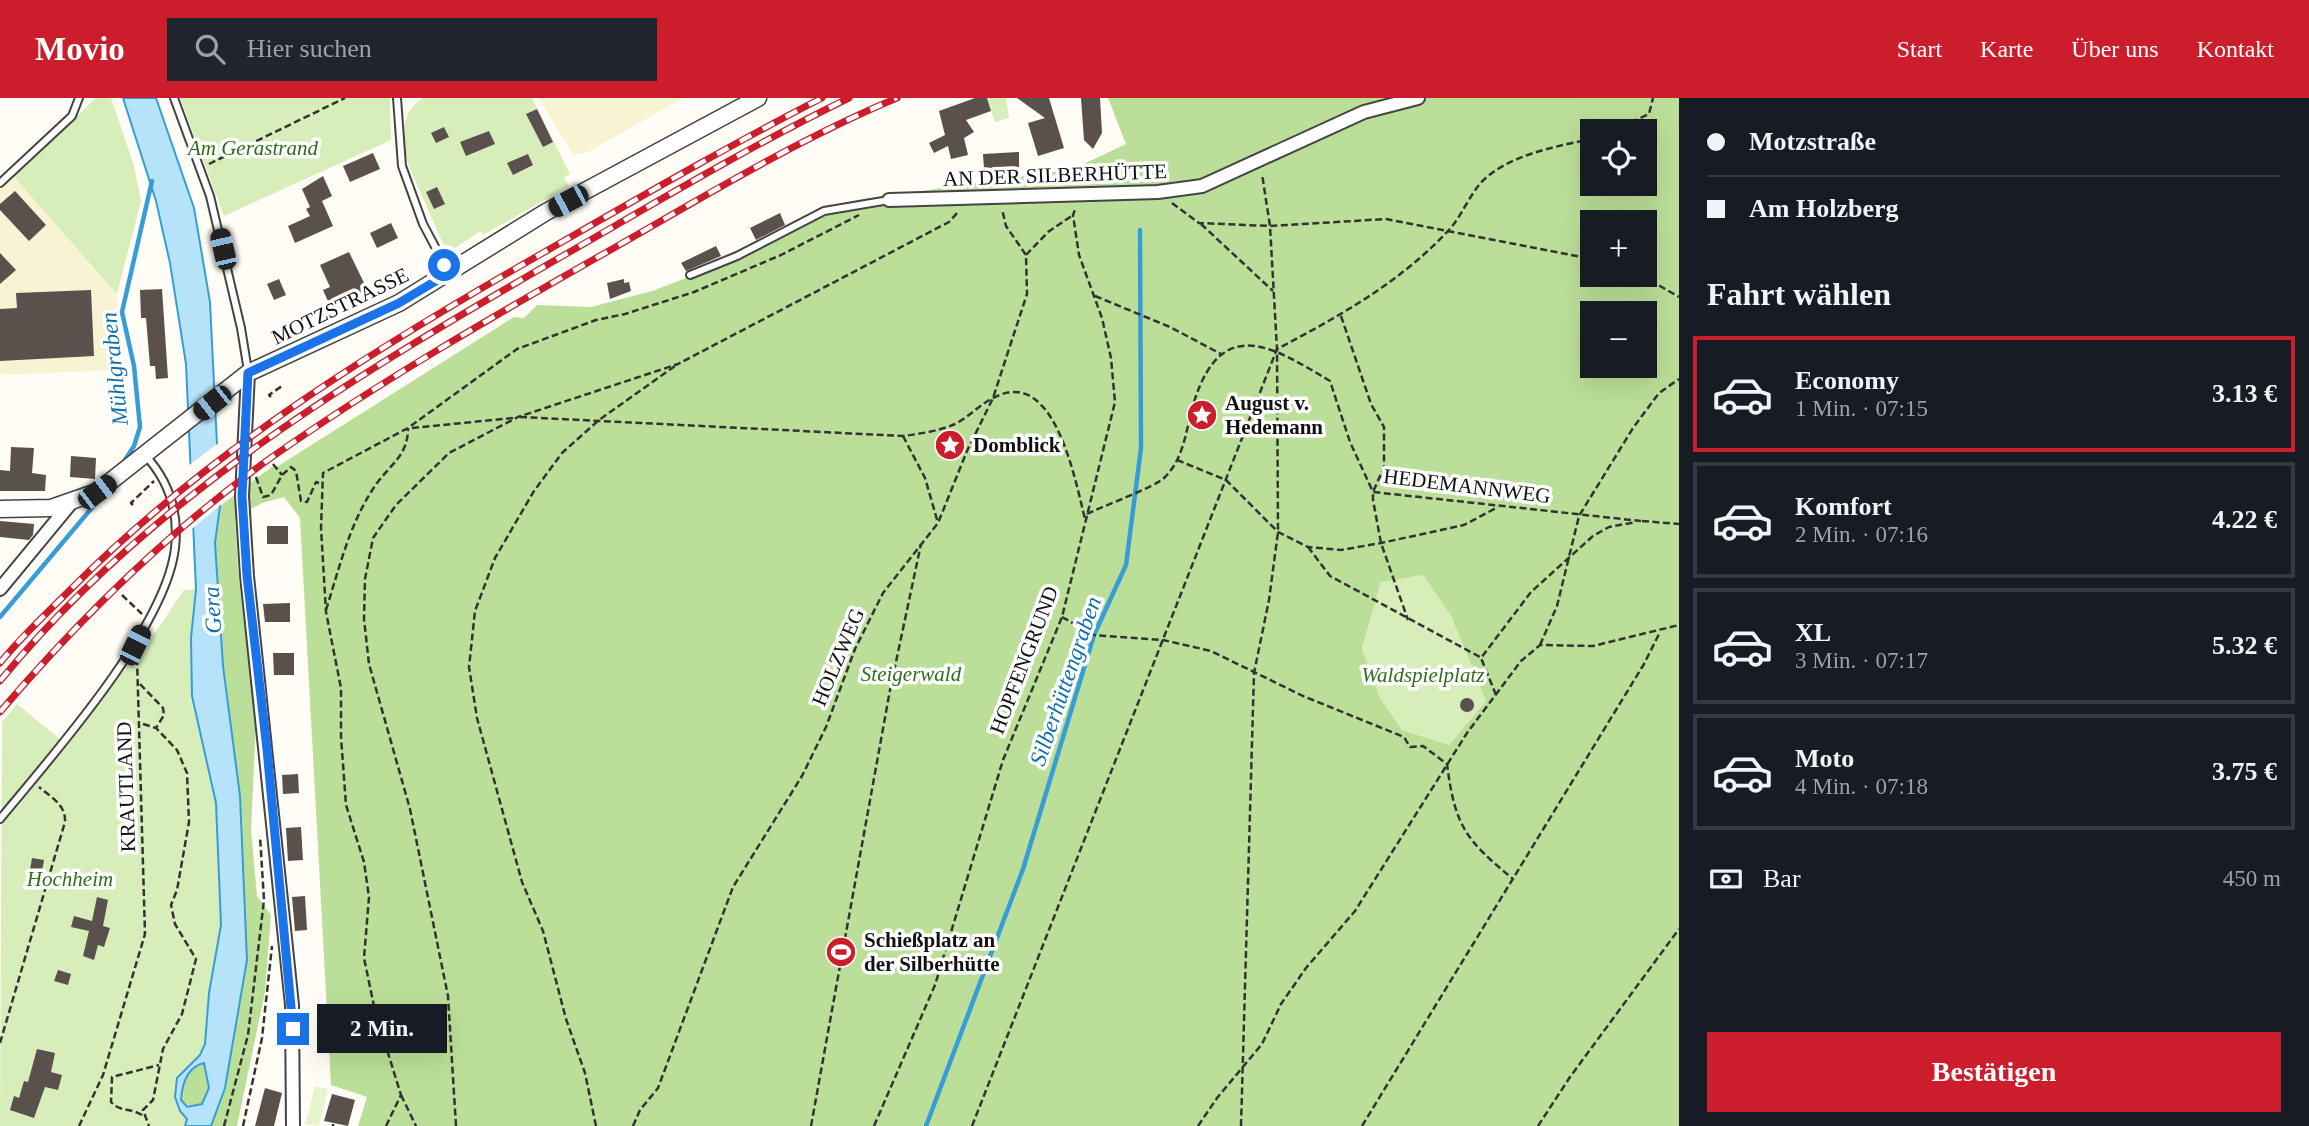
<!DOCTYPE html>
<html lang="de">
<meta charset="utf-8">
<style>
body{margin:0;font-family:"Times New Roman",serif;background:#20242c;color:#f1f3f6;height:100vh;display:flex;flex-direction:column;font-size:26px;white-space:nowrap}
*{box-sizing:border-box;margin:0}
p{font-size:23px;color:#9ea1a6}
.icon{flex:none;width:38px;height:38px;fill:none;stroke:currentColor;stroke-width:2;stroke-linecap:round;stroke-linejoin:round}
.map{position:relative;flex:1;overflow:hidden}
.details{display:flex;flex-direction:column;background:#171b24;width:630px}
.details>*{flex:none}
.guide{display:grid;align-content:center;height:154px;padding:0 28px;background:#171b24}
.fabs{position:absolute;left:1580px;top:21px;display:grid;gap:14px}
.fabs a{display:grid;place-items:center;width:77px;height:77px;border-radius:0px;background:#171b24;box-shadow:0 7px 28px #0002;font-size:35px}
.end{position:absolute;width:32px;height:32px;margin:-16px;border:9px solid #1a73e8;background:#fff;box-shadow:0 0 0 4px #fff}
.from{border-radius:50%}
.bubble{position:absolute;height:49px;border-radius:0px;background:#171b24;box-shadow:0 7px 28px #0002;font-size:23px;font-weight:700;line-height:49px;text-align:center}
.car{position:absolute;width:21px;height:42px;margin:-21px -10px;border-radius:9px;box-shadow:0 0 5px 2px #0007;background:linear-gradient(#222 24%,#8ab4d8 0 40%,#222 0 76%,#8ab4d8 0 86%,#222 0)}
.guide b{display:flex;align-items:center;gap:24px;height:66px;font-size:26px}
.guide b+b{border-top:2px solid #363941}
.guide i{width:18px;height:18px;background:#f1f3f6}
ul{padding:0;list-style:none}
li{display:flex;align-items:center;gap:21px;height:116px;margin:0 14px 10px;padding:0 14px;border:4px solid #363941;border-radius:0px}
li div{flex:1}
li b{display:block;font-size:26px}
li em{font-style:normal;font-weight:700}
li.active{border-color:#cc1d2c}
li>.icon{width:63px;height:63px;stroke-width:1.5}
h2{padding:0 28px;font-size:32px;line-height:84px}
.pay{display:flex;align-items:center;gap:18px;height:77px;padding:0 28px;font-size:26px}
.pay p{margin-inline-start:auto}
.action{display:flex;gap:14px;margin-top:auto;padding:14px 28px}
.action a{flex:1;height:80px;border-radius:0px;background:#cc1d2c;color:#fff;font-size:28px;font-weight:700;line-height:80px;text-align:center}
header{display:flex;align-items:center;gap:42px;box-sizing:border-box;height:98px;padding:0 35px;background:#cc1d2c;color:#fff}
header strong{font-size:33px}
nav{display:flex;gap:38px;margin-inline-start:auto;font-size:24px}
.search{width:490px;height:63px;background:#20242c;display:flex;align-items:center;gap:18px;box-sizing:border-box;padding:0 24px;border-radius:0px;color:#9ea1a6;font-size:26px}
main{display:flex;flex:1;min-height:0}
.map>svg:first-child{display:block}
.farmland{fill:#f8f3d2}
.green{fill:#d7edba}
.forest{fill:#bbdf98;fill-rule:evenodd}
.pitch{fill:#e8f4cd}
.water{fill:#b6e3fa;stroke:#379dd7;stroke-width:2;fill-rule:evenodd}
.pier{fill:#fffdf5}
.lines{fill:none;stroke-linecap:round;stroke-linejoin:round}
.stream{stroke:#379dd7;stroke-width:4.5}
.building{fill:#5b514c}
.service-casing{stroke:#444;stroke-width:10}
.minor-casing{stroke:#444;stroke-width:16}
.tertiary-casing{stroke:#444;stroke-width:19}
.path{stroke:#333;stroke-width:2.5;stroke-dasharray:7 3.5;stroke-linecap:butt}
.service{stroke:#fff;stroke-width:6}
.minor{stroke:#fff;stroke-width:12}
.tertiary{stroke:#fff;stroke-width:16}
.rail-casing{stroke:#cc1d2c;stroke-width:7}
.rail{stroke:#fff;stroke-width:4.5;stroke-dasharray:13;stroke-linecap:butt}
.route{stroke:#1a73e8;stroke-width:9}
.labels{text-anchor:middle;stroke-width:7;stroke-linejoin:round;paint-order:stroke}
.park-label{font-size:21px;font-style:italic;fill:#2f6f1b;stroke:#fff}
.street-label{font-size:21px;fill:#111;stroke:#fff}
.poi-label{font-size:21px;font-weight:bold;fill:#111;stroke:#fff;text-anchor:start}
.water-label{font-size:23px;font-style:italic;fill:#0f6eae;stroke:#fff}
</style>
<header>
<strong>Movio</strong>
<div class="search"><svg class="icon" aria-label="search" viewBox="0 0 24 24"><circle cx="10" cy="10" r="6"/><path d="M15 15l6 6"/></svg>Hier suchen</div>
<nav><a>Start</a><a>Karte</a><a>Über uns</a><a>Kontakt</a></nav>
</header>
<main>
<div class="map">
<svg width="1679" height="1028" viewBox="0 0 1679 1028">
<rect width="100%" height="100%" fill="#fffdf5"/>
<g class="farmland">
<path d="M539 0H683L588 54 573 57Z"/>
<path d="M14 79 117 196 118 272 0 277V91Z"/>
</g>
<g class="green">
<path d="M96 0H111L134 68 141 103 117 196 14 79Z"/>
<path d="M180 0H390L391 42 224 118Z"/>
<path d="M423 0H532L570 76 564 80 569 88 483 137 481 133 447 155 408 66C403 41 399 14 423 0Z"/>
<path d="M987 0H1006L1009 20 995 24Z"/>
<path d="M1423 477 1451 518 1486 603 1449 647 1402 632 1380 600 1362 550 1381 483Z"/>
<path d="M196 491 191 540 192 598 216 705 221 827 209 895 205 946 200 957 189 966 180 1013 187 1021 185 1028H0L2 624 17 606 66 646 127 568 134 566 184 492Z"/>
</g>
<g class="forest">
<path d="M1108 0H1679V1028H358L367 999 331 987 300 420 284 399 262 405 235 420 238 473 256 624 251 732 257 798 271 817 265 894 237 1028H211L225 990 247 862 240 698 223 568 215 445 220 408 273 368 275 370 514 219 524 220 537 207 591 209 652 193 731 163 858 102 1073 71 1126 46ZM1592 33H1645V86H1592ZM1592 124H1645V177H1592ZM1592 215H1645V268H1592ZM1423 477 1451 518 1486 603 1449 647 1402 632 1380 600 1362 550 1381 484Z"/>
<path d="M204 965 209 990 203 1006 187 1009 181 1002C182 987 187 969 204 965Z"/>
</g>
<path class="pitch" d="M315 988 328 991 319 1028 305 1026Z"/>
<path class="water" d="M123 0H156L194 110 210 204 220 408 215 445 223 568 240 698 247 862 225 990 211 1028H185L187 1021 180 1013 175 999 177 980 200 957 205 946 209 895 221 827 216 705 192 598 191 540 196 491 186 266 170 165 156 103ZM204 965 209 990 202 1006 187 1009 181 1002C182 987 187 969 204 965Z"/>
<path class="pier" d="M220 344 224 404 187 435 188 368Z"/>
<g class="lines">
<g class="stream">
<path d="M123 365 134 348 140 329 134 268 122 214 152 83"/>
<path d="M0 519 101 399"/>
<path d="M926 1028 1023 771 1094 537 1126 467 1141 350 1140 132"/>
</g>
</g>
<g class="building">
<path d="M975 0H987L991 13 966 22 974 34 964 40 968 57 951 61 948 48 934 55 929 45 945 37 939 13Z"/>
<path d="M1017 0H1049L1064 50 1038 58 1028 25 1045 20Z"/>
<path d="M1081 0H1100L1102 35 1093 51 1084 42Z"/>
<path d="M537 11 553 44 543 49 526 16Z"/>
<path d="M444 29 449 39 436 45 431 35Z"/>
<path d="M489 33 495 46 466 58 460 44Z"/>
<path d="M1019 54V69L984 71 983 56Z"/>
<path d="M373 55 380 71 350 84 343 68Z"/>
<path d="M528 56 533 67 513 77 507 65Z"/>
<path d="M323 78 332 98 322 103 333 128 295 145 288 128 310 118 306 111 310 109 302 91Z"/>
<path d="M437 89 445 106 434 111 426 94Z"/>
<path d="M15 93 46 127 29 143 0 112V106Z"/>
<path d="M780 115 785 127 756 142 750 130Z"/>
<path d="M391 125 398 140 377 150 370 135Z"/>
<path d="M716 148 721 158 686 173 681 165Z"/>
<path d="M349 154 368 193 331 210 323 192 330 189 320 167Z"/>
<path d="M0 155 16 172 0 186Z"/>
<path d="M279 181 286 197 274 202 267 186Z"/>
<path d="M624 181V185L629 184 631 193 610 201 607 185Z"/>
<path d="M162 191 168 280 156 281 155 268H150L146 220H141L140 192Z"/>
<path d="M91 192 94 258 0 263V211L17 210 16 195Z"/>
<path d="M11 349 34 350 32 375 46 377 45 393H0V372L10 373Z"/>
<path d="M71 358 96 360 95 381 70 379Z"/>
<path d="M0 423 34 426 33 437 29 442 0 439Z"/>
<rect x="267" y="428" width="21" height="18"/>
<path d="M290 505V524H265L263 506Z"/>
<path d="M273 555H294V577H274Z"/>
<circle cx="1467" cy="607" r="7"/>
<path d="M298 676 299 695 283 696 282 677Z"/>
<path d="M301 729 303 762 288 763 286 730Z"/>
<path d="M32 760 44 762 42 774 30 772Z"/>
<path d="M305 798 307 832 295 833 292 799Z"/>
<path d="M97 799 108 802 103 828 110 830 104 849 98 847 94 862 83 858 89 833 71 829 74 818 92 823Z"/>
<path d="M58 872 71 876 68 887 54 883Z"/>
<path d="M37 951 55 955 51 974 62 977 58 992 45 989 34 1020 10 1012 14 998 19 1000 24 983 28 984Z"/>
<path d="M265 990 282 995 274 1028H255Z"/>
<path d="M332 996 355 1002 348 1028 324 1023Z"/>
</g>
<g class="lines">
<g class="service-casing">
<g id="service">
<path d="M174 0 210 98 241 230 248 273"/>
<path d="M397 0 402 68 423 126 448 173"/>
<path d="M0 85 72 18 79 0"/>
<path d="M690 177 737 158 824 113 889 102"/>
<path d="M0 721C52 658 166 530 175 450 179 415 169 383 145 357"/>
</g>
</g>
<g class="minor-casing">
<g id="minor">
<path d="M889 102 1158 94 1202 88 1364 14 1418 0"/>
<path d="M248 275 242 398 247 478 292 907 293 1028"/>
<path d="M0 491 71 405"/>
</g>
</g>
<g class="tertiary-casing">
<path id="tertiary" d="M0 411 51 410 97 394 248 275 399 205 546 114 758 0"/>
</g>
<g class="path">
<path d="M1612 33 1649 16 1653 0"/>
<path d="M209 66 345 0"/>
<path d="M1172 105 1199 125 1270 128 1386 121 1592 161"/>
<path d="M1201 126 1273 193"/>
<path d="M1026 157 1048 134 1073 117"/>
<path d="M1641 177 1679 199"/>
<path d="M1095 198 1170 229 1221 256"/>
<path d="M1341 218 1371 306 1384 329V369L1373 394V402L1381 445 1408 522"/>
<path d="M271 299 269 297 282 288"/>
<path d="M520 319 903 338C919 336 939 333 955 326 969 319 980 306 995 299 1055 269 1075 382 1085 421"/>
<path d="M412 330 513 320"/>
<path d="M903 338 925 380 938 425"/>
<path d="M1177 362 1226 382 1278 434 1308 449 1341 452 1381 445 1464 427 1498 409"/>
<path d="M273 366 282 377"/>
<path d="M256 379 263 399 271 397 282 377 291 369 296 373 301 403 307 404 316 384 319 385"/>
<path d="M133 407 131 405 154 383"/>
<path d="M1087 416C1103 408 1155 389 1164 380 1186 359 1186 327 1195 301 1223 216 1275 250 1330 283L1350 344 1373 394 1641 423"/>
<path d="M1642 423 1679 426"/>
<path d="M1308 449 1330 478 1480 559"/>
<path d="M122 497 142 516"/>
<path d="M326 512C340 468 350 423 377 385 392 365 408 357 408 330"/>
<path d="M1062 519 1094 537 1163 542 1211 553 1303 598 1404 639 1410 649 1423 648 1447 666C1455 729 1466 742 1513 781"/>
<path d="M1540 547 1557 508 1579 418 1633 330 1659 295 1679 281"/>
<path d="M140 586 163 610 164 617 156 630 177 652 187 675 189 724 177 792 171 807 175 826 196 861 182 916 163 951 153 1002 143 1012 149 1028"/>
<path d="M1496 597 1481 560 1531 494 1593 438 1609 429 1636 424"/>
<path d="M143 626 156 630"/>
<path d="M0 945 65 724C66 707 51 699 39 689"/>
<path d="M401 997 416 1028"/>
<path d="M142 1017C131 1010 120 1014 111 1004L112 979 159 967"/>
<path d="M79 1028 103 977 145 836 137 560"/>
<path d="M224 1028 248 937 264 802 260 738"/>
<path d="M243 1028 262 940 272 848"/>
<path d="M333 1028V1026"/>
<path d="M386 1028 401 997 375 913 364 860 369 799 364 764 346 707 341 639V590L326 514 321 430 323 375 408 330 517 251 596 222 625 216 694 194 781 157 859 117"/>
<path d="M456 1028 448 898 410 711 369 566 364 521 365 481 373 440 396 407 449 355 518 319 678 266 949 124 959 113"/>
<path d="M596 1028 585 975 566 921 543 833 522 784 477 620 469 569 475 513 495 460 534 393 562 355 599 322 675 268"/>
<path d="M633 1028 640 1012 658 990 733 789 802 678 826 629 855 551 883 495 938 425 967 353 993 300 1027 196 1026 157 1006 128 1002 111"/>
<path d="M811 1028 890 592 921 446"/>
<path d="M874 1028 935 887 1003 662 1062 519 1115 304 1111 260 1102 220 1079 157 1073 117 1076 109"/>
<path d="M972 1028 1277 251C1338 219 1399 185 1447 134 1463 118 1471 91 1488 78 1517 55 1558 48 1592 41"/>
<path d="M1198 1028 1217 1000 1262 946 1281 906 1306 870 1355 813 1467 635 1521 563 1540 547 1593 548 1679 527"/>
<path d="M1241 1028 1254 575 1269 502 1278 434 1277 251 1270 128 1262 76"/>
<path d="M1362 1028 1644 566 1660 534"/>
<path d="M1538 1028 1570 979 1679 831"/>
</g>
<use href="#service" class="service"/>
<use href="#minor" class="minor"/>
<use href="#tertiary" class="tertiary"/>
<g class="rail-casing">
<g id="rail">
<path d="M0 565C21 539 46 516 69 493 203 358 363 258 527 164 625 108 722 51 822 0"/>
<path d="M0 583C152 397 361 274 566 156 660 102 752 47 849 0"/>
<path d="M0 614C80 520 171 431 272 359 379 284 492 219 605 155 700 101 796 42 897 0"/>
</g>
</g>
<use href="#rail" class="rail"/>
</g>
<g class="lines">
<path class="route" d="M293 931 267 651 247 478 242 398 248 275 399 205 449 175 444 167"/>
</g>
<defs>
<g id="sight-disc" transform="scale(1.575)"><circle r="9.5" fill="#cc1d2c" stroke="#fff"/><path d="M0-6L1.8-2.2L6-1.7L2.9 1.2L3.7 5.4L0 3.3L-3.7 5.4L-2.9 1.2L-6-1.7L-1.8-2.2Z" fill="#fff"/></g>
<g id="stadium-disc" transform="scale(1.575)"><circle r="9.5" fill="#cc1d2c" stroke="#fff"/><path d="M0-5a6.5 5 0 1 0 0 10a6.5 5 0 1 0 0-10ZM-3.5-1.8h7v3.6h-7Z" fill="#fff"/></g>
</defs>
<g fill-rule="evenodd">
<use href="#sight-disc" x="1202" y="317"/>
<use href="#sight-disc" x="950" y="347"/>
<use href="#stadium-disc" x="841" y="854"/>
</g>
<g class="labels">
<g class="park-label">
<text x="253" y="57">Am Gerastrand</text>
<text x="911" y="583">Steigerwald</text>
<text x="1423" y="584">Waldspielplatz</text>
<text x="70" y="788">Hochheim</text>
</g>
<g class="street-label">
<text transform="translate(1055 77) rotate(-2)" y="7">AN DER SILBERHÜTTE</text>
<text transform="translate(340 208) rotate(-26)" y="7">MOTZSTRASSE</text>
<text transform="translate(1467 388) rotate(7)" y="7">HEDEMANNWEG</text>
<text transform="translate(838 559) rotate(-67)" y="7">HOLZWEG</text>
<text transform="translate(1024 562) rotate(-69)" y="7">HOPFENGRUND</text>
<text transform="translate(126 689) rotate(-92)" y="7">KRAUTLAND</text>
</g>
<g class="poi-label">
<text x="1225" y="312">August v.<tspan x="1225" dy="24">Hedemann</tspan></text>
<text x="973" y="354">Domblick</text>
<text x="864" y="849">Schießplatz an<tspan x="864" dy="24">der Silberhütte</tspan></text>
</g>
<g class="water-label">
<text transform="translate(114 271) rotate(-96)" y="8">Mühlgraben</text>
<text transform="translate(212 512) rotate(-93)" y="8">Gera</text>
<text transform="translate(1065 583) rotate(-71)" y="8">Silberhüttengraben</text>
</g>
</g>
</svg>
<div class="fabs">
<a><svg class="icon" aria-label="locate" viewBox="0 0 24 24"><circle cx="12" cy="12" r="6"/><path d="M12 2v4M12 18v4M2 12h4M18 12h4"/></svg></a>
<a>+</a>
<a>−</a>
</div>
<i class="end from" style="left:444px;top:167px"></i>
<i class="end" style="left:293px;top:931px"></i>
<div class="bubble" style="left:317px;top:906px;width:130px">2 Min.</div>
<i class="car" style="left:568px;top:103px;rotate:242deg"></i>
<i class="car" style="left:223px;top:151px;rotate:347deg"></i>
<i class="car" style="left:212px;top:305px;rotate:232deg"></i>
<i class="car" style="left:97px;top:394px;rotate:53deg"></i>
<i class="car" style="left:135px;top:547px;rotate:26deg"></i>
</div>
<section class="details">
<div class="guide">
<b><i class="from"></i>Motzstraße</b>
<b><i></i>Am Holzberg</b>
</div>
<h2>Fahrt wählen</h2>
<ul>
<li class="active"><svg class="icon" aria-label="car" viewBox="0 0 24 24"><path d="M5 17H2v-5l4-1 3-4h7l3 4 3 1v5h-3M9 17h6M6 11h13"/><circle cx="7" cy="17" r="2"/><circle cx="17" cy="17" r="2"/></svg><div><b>Economy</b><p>1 Min. · 07:15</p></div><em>3.13 €</em></li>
<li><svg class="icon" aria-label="car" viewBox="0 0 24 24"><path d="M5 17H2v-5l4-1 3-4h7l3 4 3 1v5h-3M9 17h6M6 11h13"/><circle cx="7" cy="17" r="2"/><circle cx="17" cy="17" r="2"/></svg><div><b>Komfort</b><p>2 Min. · 07:16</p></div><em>4.22 €</em></li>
<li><svg class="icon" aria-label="car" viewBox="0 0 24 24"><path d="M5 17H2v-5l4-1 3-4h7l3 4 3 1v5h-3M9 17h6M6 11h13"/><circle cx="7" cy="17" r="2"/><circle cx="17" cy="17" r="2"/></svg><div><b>XL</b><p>3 Min. · 07:17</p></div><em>5.32 €</em></li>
<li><svg class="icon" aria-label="car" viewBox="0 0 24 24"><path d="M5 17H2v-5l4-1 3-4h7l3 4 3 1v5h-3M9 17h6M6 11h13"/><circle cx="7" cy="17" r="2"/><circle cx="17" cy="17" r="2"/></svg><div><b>Moto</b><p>4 Min. · 07:18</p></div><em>3.75 €</em></li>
</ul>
<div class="pay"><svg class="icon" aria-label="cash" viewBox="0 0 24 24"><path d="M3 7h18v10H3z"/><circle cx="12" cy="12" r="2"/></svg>Bar<p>450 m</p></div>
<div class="action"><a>Bestätigen</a></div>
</section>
</main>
